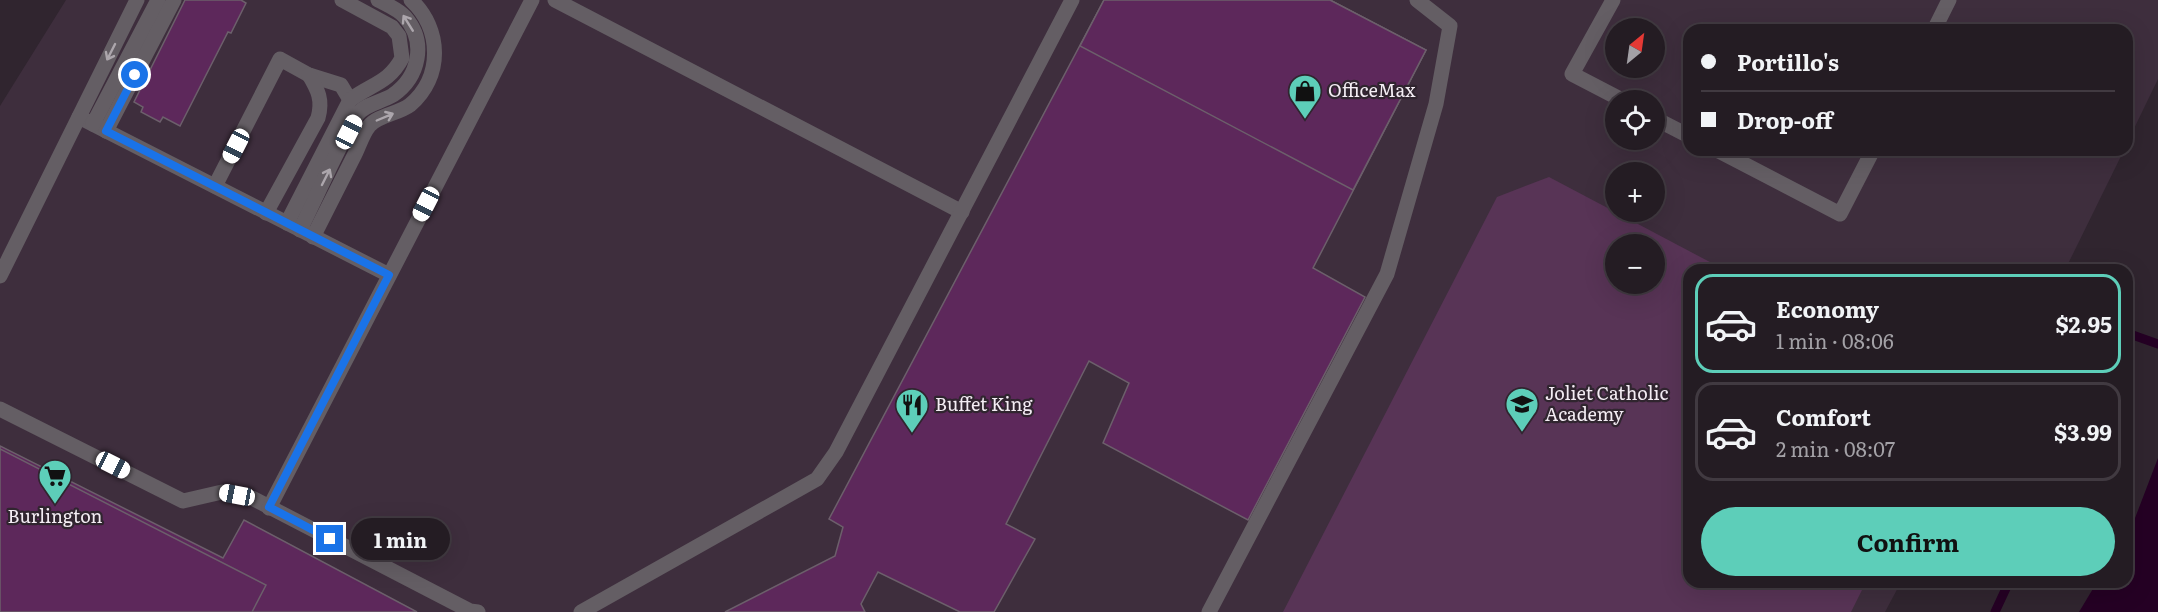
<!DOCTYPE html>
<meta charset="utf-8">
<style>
body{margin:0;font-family:Literata,serif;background:#302930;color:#f1f3f6;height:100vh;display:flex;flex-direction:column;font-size:22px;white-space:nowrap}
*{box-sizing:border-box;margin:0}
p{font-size:20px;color:#a3a1a6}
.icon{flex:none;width:33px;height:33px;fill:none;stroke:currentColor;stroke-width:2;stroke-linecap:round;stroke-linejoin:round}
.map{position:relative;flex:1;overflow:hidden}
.panel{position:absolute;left:1683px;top:264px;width:450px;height:324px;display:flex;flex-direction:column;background:#241c23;border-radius:18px;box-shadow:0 6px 24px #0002,0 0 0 2px #413a41}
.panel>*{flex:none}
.top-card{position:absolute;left:1683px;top:24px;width:450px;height:132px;border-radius:18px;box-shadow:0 6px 24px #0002,0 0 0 2px #413a41;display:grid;align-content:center;height:132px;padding:0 18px;background:#241c23}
.needle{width:39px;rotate:29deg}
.fabs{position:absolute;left:1605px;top:18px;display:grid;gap:12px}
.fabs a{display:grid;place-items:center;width:60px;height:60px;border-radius:50%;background:#241c23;box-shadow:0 6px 24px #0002,0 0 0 2px #413a41;font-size:30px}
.end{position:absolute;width:27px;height:27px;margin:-14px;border:8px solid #1a73e8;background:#fff;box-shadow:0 0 0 3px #fff}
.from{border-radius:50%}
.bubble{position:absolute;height:42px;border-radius:21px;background:#241c23;box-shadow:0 6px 24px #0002,0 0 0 2px #413a41;font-size:20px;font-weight:700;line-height:42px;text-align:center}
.car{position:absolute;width:18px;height:36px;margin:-18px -9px;border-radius:8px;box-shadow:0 0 4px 2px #0007;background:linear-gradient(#fff 24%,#345 0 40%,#fff 0 76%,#345 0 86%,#fff 0)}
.top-card b{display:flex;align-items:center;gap:21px;height:57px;font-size:22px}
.top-card b+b{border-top:2px solid #413a41}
.top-card i{width:15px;height:15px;background:#f1f3f6}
ul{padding:10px 0 0;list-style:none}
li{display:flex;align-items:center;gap:18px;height:99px;margin:0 12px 9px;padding:0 6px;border:3px solid #413a41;border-radius:18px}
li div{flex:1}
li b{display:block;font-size:22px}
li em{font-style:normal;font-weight:700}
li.active{border-color:#5dceb9}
li>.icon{width:54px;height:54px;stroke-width:1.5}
.action{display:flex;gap:12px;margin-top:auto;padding:12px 18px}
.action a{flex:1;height:69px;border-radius:36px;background:#5dceb9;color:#111;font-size:24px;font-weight:700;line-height:69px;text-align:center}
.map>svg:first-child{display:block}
.built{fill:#3e2e3d;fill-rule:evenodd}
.green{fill:#583456;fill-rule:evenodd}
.water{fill:#250024}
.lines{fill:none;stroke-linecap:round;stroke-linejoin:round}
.stream{stroke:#250024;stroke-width:9}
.building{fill:#5d285b;stroke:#6c5f6b;stroke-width:1.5}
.service{stroke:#645e64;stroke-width:15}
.oneway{stroke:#aca6ac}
.route{stroke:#1a73e8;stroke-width:8}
.labels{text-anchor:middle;stroke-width:4.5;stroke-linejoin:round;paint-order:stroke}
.poi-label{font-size:18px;fill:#f4edf4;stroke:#30252f;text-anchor:start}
</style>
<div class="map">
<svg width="2158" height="612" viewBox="0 0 2158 612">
<rect width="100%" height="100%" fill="#30252f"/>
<path class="built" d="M66 0H2158V79L2127 143V30H1689V150H2124L2065 270H1689V582H1901L1885 612H0V106ZM1616 28H1654V68H1616ZM1616 100H1654V140H1616ZM1616 172H1654V212H1616ZM1616 244H1654V284H1616Z"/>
<path class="green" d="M1549 177 1725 270H1689V582H1866L1851 612H1283L1497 197ZM1616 244H1654V284H1616Z"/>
<path class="water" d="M2158 458V612H2079L2097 582H2127V534L2132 526Z"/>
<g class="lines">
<g class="stream">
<path d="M2127 333 2158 344"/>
<path d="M1995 612 2009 582"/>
</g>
</g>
<g class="building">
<path d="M185 0H241L246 3 231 33 228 32 180 126 163 117 160 122 141 112 143 107 134 102Z"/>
<path d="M1104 0H1330L1426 50 1313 268 1365 297 1248 520 1103 443 1129 383 1089 361 1006 524 1035 539 994 612H960L878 572 861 604 865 612H725L835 556 843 527 829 519Z"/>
<path d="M1104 0H1330L1426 50 1353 190 1080 46Z"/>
<path d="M0 446 223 558 244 520 417 612H0Z"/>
<path d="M0 449 266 585 252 612H0Z"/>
</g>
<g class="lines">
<g class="service">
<path d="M555 0 962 212"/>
<path d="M1613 0 1572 74 1622 100"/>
<path d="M1934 30 1949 0"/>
<path d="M79 117 389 275"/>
<path d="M1654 118 1689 136"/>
<path d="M93 124 158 0"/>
<path d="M106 131 174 0"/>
<path d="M1717 150 1840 214 1873 150"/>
<path d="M215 186 280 59 309 75 341 85 350 100"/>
<path d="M266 213 318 118C323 100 318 90 309 75"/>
<path d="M287 223 350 100C371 84 389 83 402 58L399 36 392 27 342 0"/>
<path d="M300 230C319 192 336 151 357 115 364 104 382 102 393 95 419 77 427 42 405 17 398 9 387 5 378 0"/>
<path d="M313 237C327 209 341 182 355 154 359 146 363 133 369 126 378 115 398 114 410 105 443 77 442 29 411 0"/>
<path d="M0 276 137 0"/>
<path d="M0 409 183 501 222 492 252 498 470 611 478 612"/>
<path d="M269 508 532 0"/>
<path d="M581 612 817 479 836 452 1072 0"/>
<path d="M1209 612 1387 274 1436 104 1450 26 1417 0"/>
</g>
</g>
<defs><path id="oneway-shaft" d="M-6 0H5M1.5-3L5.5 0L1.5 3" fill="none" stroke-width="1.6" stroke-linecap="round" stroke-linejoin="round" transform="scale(1.5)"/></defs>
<g class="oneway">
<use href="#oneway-shaft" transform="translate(408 23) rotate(-122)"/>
<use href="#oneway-shaft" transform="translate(111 52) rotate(117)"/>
<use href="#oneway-shaft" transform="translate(385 117) rotate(-23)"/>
<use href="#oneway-shaft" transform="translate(326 177) rotate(-63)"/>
</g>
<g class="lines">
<path class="route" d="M135 75 106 131 389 275 269 507 330 539"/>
</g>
<defs>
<g id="shop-pin" transform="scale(1.725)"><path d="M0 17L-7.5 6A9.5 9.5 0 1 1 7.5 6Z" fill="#5dceb9" stroke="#30252f"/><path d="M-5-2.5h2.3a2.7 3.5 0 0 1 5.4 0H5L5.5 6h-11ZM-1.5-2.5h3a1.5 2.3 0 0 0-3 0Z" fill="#111"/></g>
<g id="school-pin" transform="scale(1.725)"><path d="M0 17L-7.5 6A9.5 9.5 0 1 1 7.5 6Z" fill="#5dceb9" stroke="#30252f"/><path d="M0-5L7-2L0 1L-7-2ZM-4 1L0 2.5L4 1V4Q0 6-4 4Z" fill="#111"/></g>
<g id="restaurant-pin" transform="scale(1.725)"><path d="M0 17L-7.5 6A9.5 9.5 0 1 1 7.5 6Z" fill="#5dceb9" stroke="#30252f"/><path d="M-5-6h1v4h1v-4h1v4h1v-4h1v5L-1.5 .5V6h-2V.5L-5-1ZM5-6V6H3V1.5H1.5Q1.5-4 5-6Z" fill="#111"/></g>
<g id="supermarket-pin" transform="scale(1.725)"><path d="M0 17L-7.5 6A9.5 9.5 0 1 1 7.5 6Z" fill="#5dceb9" stroke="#30252f"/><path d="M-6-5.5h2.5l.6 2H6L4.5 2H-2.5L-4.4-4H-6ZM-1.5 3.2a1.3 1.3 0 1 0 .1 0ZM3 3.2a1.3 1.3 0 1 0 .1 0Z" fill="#111"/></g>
</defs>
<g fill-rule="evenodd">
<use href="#shop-pin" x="1305" y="91"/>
<use href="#school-pin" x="1522" y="404"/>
<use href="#restaurant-pin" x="912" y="405"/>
<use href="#supermarket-pin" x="55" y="476"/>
</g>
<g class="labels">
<g class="poi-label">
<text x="1328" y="97">OfficeMax</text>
<text x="1545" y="400">Joliet Catholic<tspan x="1545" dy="21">Academy</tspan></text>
<text x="935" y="411">Buffet King</text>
<text x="55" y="523" text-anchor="middle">Burlington</text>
</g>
</g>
</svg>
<div class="fabs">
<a><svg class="needle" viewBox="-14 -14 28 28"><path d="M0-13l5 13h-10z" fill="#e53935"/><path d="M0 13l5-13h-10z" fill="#a3a1a6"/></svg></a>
<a><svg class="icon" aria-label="locate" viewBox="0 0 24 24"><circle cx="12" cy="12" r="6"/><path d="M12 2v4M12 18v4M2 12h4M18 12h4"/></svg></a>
<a>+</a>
<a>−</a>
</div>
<i class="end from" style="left:135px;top:75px"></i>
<i class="end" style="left:330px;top:539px"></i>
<div class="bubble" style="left:351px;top:518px;width:99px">1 min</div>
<i class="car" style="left:349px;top:132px;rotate:27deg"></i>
<i class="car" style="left:236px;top:146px;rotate:207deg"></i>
<i class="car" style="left:426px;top:204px;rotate:207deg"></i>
<i class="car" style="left:113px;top:465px;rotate:117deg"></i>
<i class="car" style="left:237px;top:495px;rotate:281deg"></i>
<div class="top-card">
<b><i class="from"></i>Portillo's</b>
<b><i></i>Drop-off</b>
</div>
<section class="panel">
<ul>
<li class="active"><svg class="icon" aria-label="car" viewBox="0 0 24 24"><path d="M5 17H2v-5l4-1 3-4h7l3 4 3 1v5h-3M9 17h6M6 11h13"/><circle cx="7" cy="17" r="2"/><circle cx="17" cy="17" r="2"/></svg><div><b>Economy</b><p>1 min · 08:06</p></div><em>$2.95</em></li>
<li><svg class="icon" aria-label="car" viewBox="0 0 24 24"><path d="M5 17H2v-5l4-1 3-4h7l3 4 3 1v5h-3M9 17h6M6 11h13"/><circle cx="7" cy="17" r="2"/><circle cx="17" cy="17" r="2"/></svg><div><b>Comfort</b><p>2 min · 08:07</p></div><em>$3.99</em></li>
</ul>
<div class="action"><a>Confirm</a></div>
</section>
</div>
